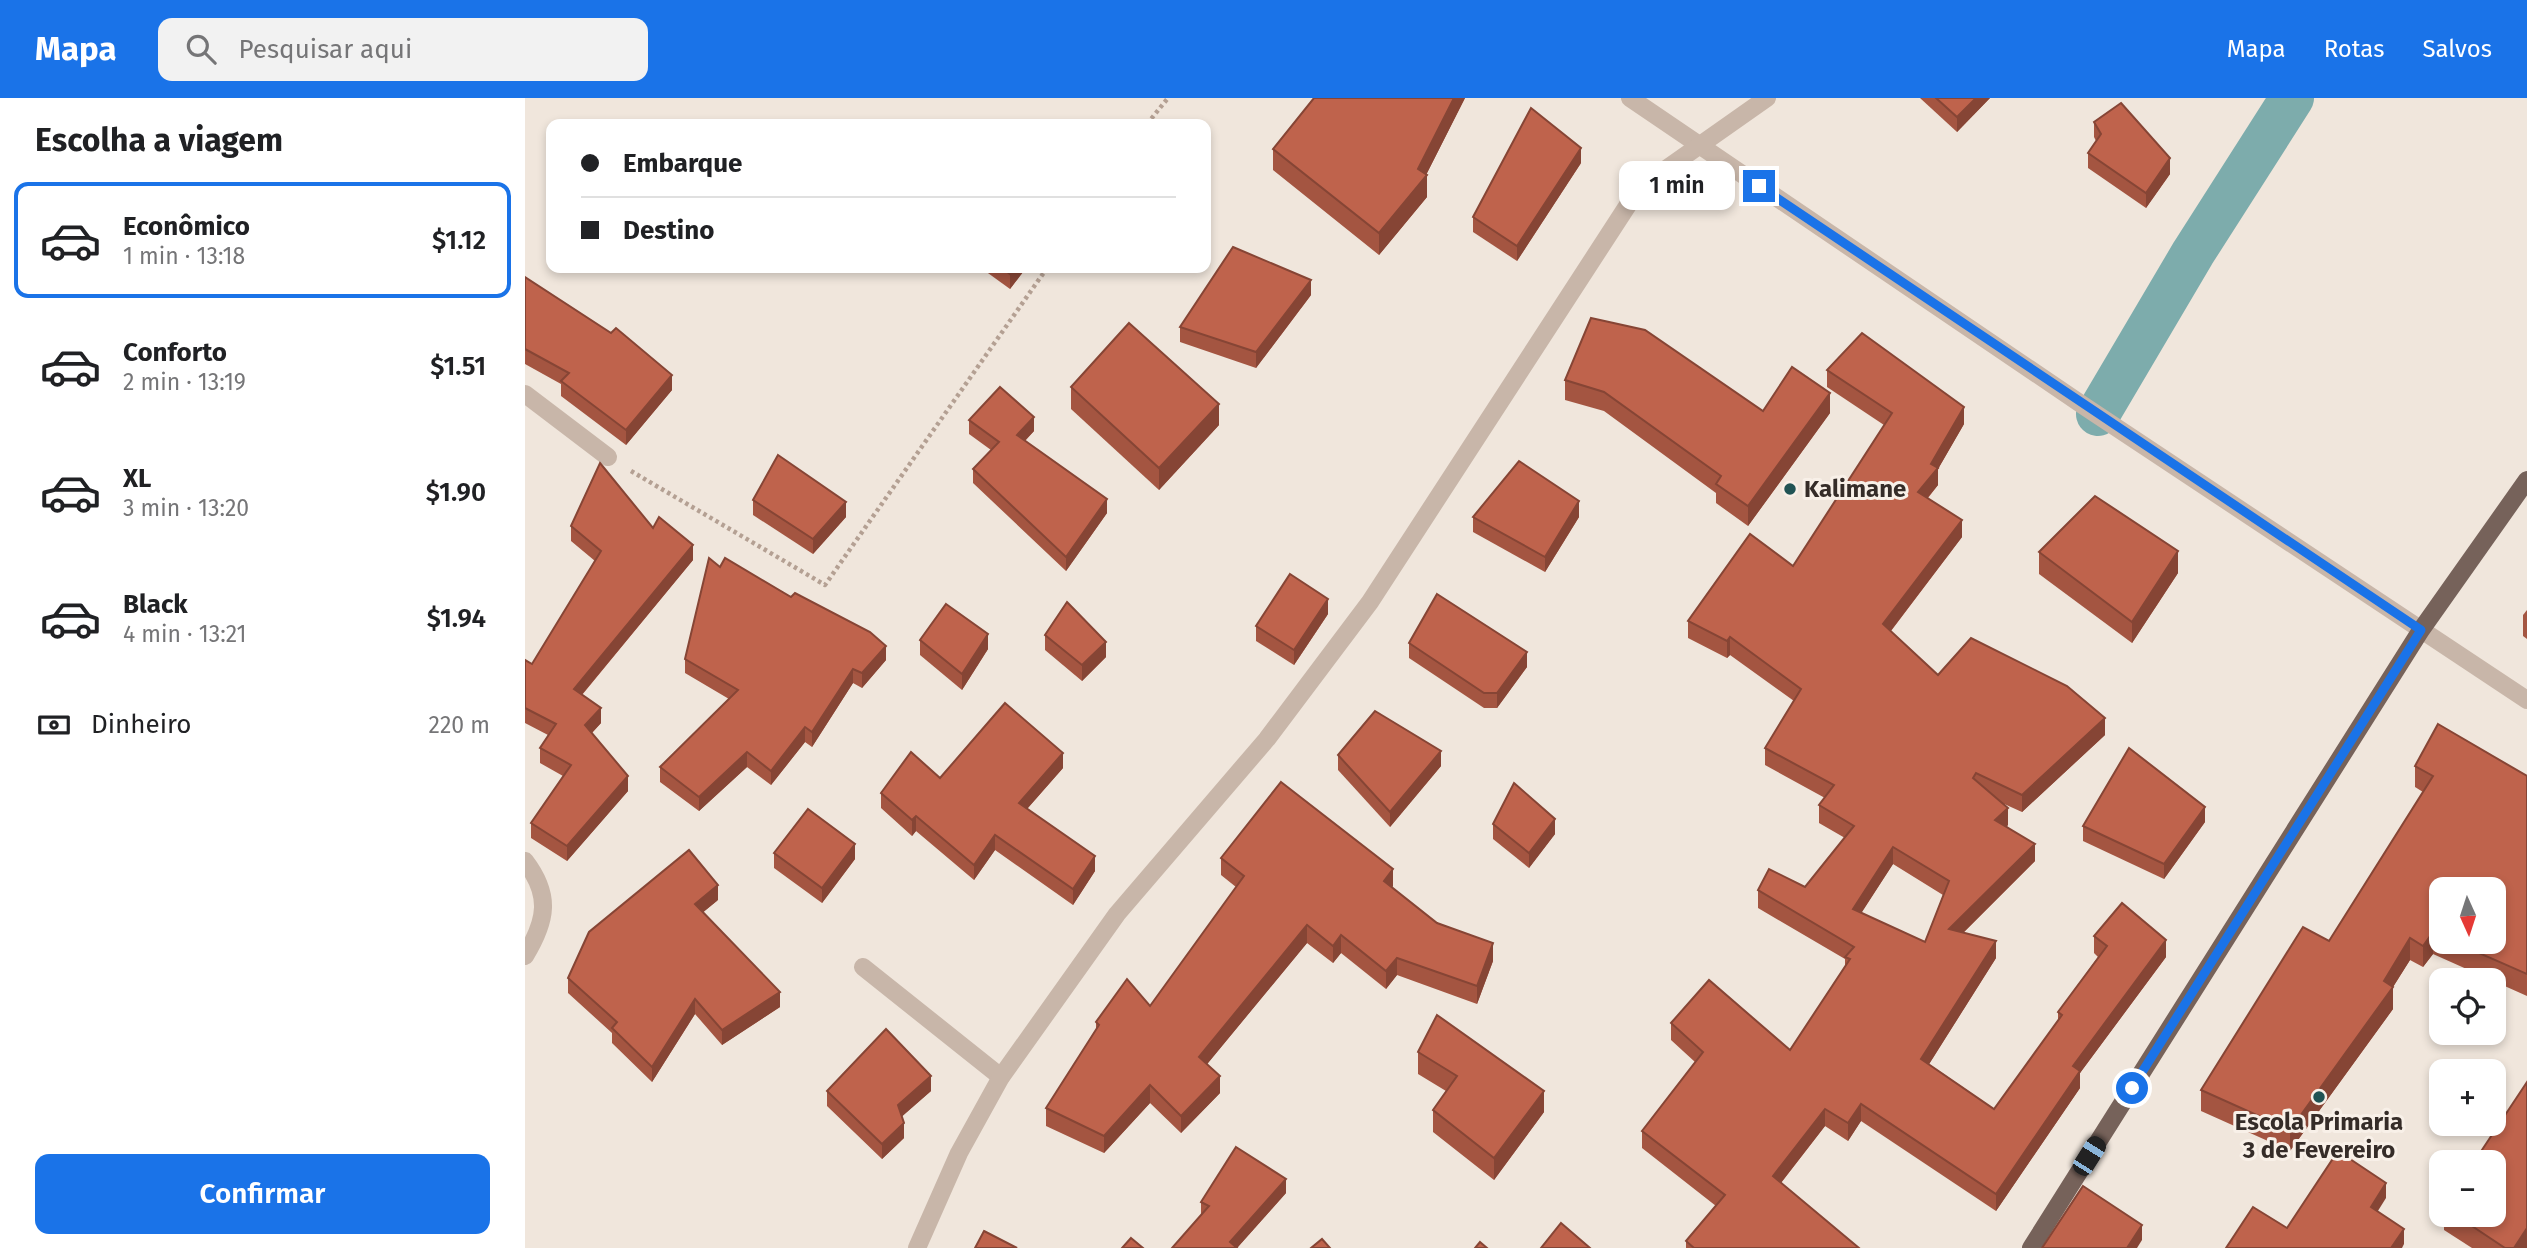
<!DOCTYPE html>
<html lang="pt">
<meta charset="utf-8">
<style>
body{margin:0;font-family:"Fira Sans",sans-serif;background:#f2f2f2;color:#202124;height:100vh;display:flex;flex-direction:column;font-size:26px;white-space:nowrap}
*{box-sizing:border-box;margin:0}
p{font-size:23px;color:#757577}
.icon{flex:none;width:38px;height:38px;fill:none;stroke:currentColor;stroke-width:2;stroke-linecap:round;stroke-linejoin:round}
.map{position:relative;flex:1;overflow:hidden}
.sheet{display:flex;flex-direction:column;background:#fff;width:525px}
.sheet>*{flex:none}
.guide{position:absolute;left:21px;top:21px;width:665px;height:154px;border-radius:14px;box-shadow:0 4px 10px #0003;display:grid;align-content:center;height:154px;padding:0 35px;background:#fff}
.needle{width:46px;rotate:177deg}
.controls{position:absolute;left:1904px;top:779px;display:grid;gap:14px}
.controls a{display:grid;place-items:center;width:77px;height:77px;border-radius:14px;background:#fff;box-shadow:0 4px 10px #0003;font-size:35px}
.end{position:absolute;width:32px;height:32px;margin:-16px;border:9px solid #1a73e8;background:#fff;box-shadow:0 0 0 4px #fff}
.from{border-radius:50%}
.bubble{position:absolute;height:49px;border-radius:14px;background:#fff;box-shadow:0 4px 10px #0003;font-size:23px;font-weight:600;line-height:49px;text-align:center}
.car{position:absolute;width:21px;height:42px;margin:-21px -10px;border-radius:9px;box-shadow:0 0 5px 2px #0007;background:linear-gradient(#222 24%,#8ab4d8 0 40%,#222 0 76%,#8ab4d8 0 86%,#222 0)}
.guide b{display:flex;align-items:center;gap:24px;height:66px;font-size:26px}
.guide b+b{border-top:2px solid #e0e0e0}
.guide i{width:18px;height:18px;background:#202124}
ul{padding:0;list-style:none}
li{display:flex;align-items:center;gap:21px;height:116px;margin:0 14px 10px;padding:0 21px;border:4px solid transparent;border-radius:14px}
li div{flex:1}
li b{display:block;font-size:26px}
li em{font-style:normal;font-weight:600}
li.current{border-color:#1a73e8}
li>.icon{width:63px;height:63px;stroke-width:1.5}
h2{padding:0 35px;font-size:32px;line-height:84px}
.pay{display:flex;align-items:center;gap:18px;height:77px;padding:0 35px;font-size:26px}
.pay p{margin-inline-start:auto}
.primary-button{display:flex;gap:14px;margin-top:auto;padding:14px 35px}
.primary-button a{flex:1;height:80px;border-radius:14px;background:#1a73e8;color:#fff;font-size:28px;font-weight:600;line-height:80px;text-align:center}
header{display:flex;align-items:center;gap:42px;box-sizing:border-box;height:98px;padding:0 35px;background:#1a73e8;color:#fff}
header strong{font-size:33px}
nav{display:flex;gap:38px;margin-inline-start:auto;font-size:24px}
.search{width:490px;height:63px;background:#f2f2f2;display:flex;align-items:center;gap:18px;box-sizing:border-box;padding:0 24px;border-radius:14px;color:#757577;font-size:26px}
main{display:flex;flex:1;min-height:0}
.map>svg:first-child{display:block}
.lines{fill:none;stroke-linecap:round;stroke-linejoin:round}
.canal{stroke:#7dacac;stroke-width:44}
.path{stroke:#b4a093;stroke-width:4.5;stroke-dasharray:3.5 3.5;stroke-linecap:butt}
.minor{stroke:#c8b6a9;stroke-width:18}
.major{stroke:#76625a;stroke-width:18}
.wall{fill:#a45541;fill-rule:evenodd}
.shaded-wall{fill:#864535}
.building{fill:#bf634c;stroke:#864535;stroke-width:2;fill-rule:evenodd}
.route{stroke:#1a73e8;stroke-width:9}
.poi-dot{fill:#205354;stroke:#f8f0e8;stroke-width:2.5}
.labels{text-anchor:middle;stroke-width:6;stroke-linejoin:round;paint-order:stroke}
.poi-label{font-size:24px;font-weight:bold;fill:#352c28;stroke:#f8f0e8;text-anchor:start}
</style>
<header>
<strong>Mapa</strong>
<div class="search"><svg class="icon" aria-label="search" viewBox="0 0 24 24"><circle cx="10" cy="10" r="6"/><path d="M15 15l6 6"/></svg>Pesquisar aqui</div>
<nav><a>Mapa</a><a>Rotas</a><a>Salvos</a></nav>
</header>
<main>
<section class="sheet">
<h2>Escolha a viagem</h2>
<ul>
<li class="current"><svg class="icon" aria-label="car" viewBox="0 0 24 24"><path d="M5 17H2v-5l4-1 3-4h7l3 4 3 1v5h-3M9 17h6M6 11h13"/><circle cx="7" cy="17" r="2"/><circle cx="17" cy="17" r="2"/></svg><div><b>Econômico</b><p>1 min · 13:18</p></div><em>$1.12</em></li>
<li><svg class="icon" aria-label="car" viewBox="0 0 24 24"><path d="M5 17H2v-5l4-1 3-4h7l3 4 3 1v5h-3M9 17h6M6 11h13"/><circle cx="7" cy="17" r="2"/><circle cx="17" cy="17" r="2"/></svg><div><b>Conforto</b><p>2 min · 13:19</p></div><em>$1.51</em></li>
<li><svg class="icon" aria-label="car" viewBox="0 0 24 24"><path d="M5 17H2v-5l4-1 3-4h7l3 4 3 1v5h-3M9 17h6M6 11h13"/><circle cx="7" cy="17" r="2"/><circle cx="17" cy="17" r="2"/></svg><div><b>XL</b><p>3 min · 13:20</p></div><em>$1.90</em></li>
<li><svg class="icon" aria-label="car" viewBox="0 0 24 24"><path d="M5 17H2v-5l4-1 3-4h7l3 4 3 1v5h-3M9 17h6M6 11h13"/><circle cx="7" cy="17" r="2"/><circle cx="17" cy="17" r="2"/></svg><div><b>Black</b><p>4 min · 13:21</p></div><em>$1.94</em></li>
</ul>
<div class="pay"><svg class="icon" aria-label="cash" viewBox="0 0 24 24"><path d="M3 7h18v10H3z"/><circle cx="12" cy="12" r="2"/></svg>Dinheiro<p>220 m</p></div>
<div class="primary-button"><a>Confirmar</a></div>
</section>
<div class="map">
<svg width="2002" height="1150" viewBox="0 0 2002 1150">
<rect width="100%" height="100%" fill="#f0e6dc"/>
<g class="lines">
<path class="canal" d="M1573 316 1668 155 1767 0"/>
<g class="path">
<path d="M622 26 643 0"/>
<path d="M106 373 300 487 522 170"/>
</g>
<g class="minor">
<path d="M1105 0 1559 308 2002 602"/>
<path d="M0 296 83 359"/>
<path d="M0 763C26 797 22 822 0 858"/>
<path d="M338 869 476 979"/>
<path d="M392 1150 434 1055 476 979 592 816 742 641 845 504 1114 90 1242 0"/>
</g>
<path class="major" d="M1506 1150 1896 532 2002 382"/>
</g>
<g class="wall">
<path d="M789 0H940L901 77 902 99 854 157 748 72V51Z"/>
<path d="M1395 0H1465L1432 34Z"/>
<path d="M1569 24 1645 76 1621 110 1563 70V55L1571 43 1569 39Z"/>
<path d="M1056 65 992 163 948 134V119Z"/>
<path d="M456 170H501L485 191Z"/>
<path d="M0 179 147 292 101 347 36 298V286L0 266Z"/>
<path d="M786 197 731 270 655 244V229Z"/>
<path d="M1302 272 1439 326 1413 371V387L1403 400 1437 439 1366 533 1413 577 1580 637 1497 714 1477 705 1483 727 1482 728 1510 763 1438 835 1471 860 1404 966 1469 1011 1533 923V914L1573 859 1569 855V838L1641 859 1555 975V990L1471 1113 1336 1023 1323 1043 1300 1028 1256 1085 1334 1150H1161V1143L1191 1108 1117 1050V1033L1170 964 1146 942V925L1265 952 1320 868V861L1233 810V792L1280 789 1320 740 1294 725V707L1300 700 1240 667V650L1269 603 1205 557 1202 560 1163 540V523L1268 468 1359 327 1302 289ZM1368 766 1418 797 1400 844 1336 815Z"/>
<path d="M1040 282 1238 313 1305 315 1223 428 1191 405V395L1079 313 1040 302Z"/>
<path d="M546 289 694 327 634 392 546 311Z"/>
<path d="M444 322 509 333 500 343 582 415 541 473 448 385V371L466 352 444 336Z"/>
<path d="M228 402 321 419 288 456 228 417Z"/>
<path d="M948 419H1054L1020 474 948 434Z"/>
<path d="M46 428 128 430 168 462 57 597 76 625 67 635 103 693 42 763 6 740V725L38 678 15 665V650L23 637 0 625V562L7 566 70 463 46 443Z"/>
<path d="M1514 454 1653 475 1607 545 1514 476Z"/>
<path d="M195 469 361 562 337 590 328 585 287 649 280 644 246 687 222 669 174 713 135 684V669L204 601 160 575V561Z"/>
<path d="M2002 512V541L1998 538V517Z"/>
<path d="M803 516 769 567 731 543V528Z"/>
<path d="M520 537 581 559 557 583 520 552Z"/>
<path d="M395 542 463 551 437 592 395 557Z"/>
<path d="M884 545 1002 569 972 610H959L884 560Z"/>
<path d="M813 657 916 668 865 729 813 672Z"/>
<path d="M1890 668 2002 678V898L1908 856 1898 869 1885 862 1868 889V911L1765 1053 1676 1013V992L1804 843 1898 694 1890 689ZM1916 791 1969 844H1916Z"/>
<path d="M538 670 502 711 570 773 548 807 470 752 449 782 391 733 387 738 356 710V695L415 680Z"/>
<path d="M1680 724 1639 781 1558 743V728Z"/>
<path d="M968 726 1030 736 1004 770 968 741Z"/>
<path d="M249 755 330 761 297 805 249 770Z"/>
<path d="M696 760 868 788 867 789 912 825 968 863 952 906 872 877 861 891 816 855 808 865 782 845 682 966 695 995 656 1035 625 1005 579 1055 521 1028V1010L571 931V924L625 908 711 789 696 777Z"/>
<path d="M193 802 178 814 255 909 197 947 170 916 127 984 87 945V935L43 895V880Z"/>
<path d="M893 954 1019 1014 969 1082 908 1034V1012L921 993 893 976Z"/>
<path d="M302 993H406L377 1018 379 1040 357 1061 302 1008Z"/>
<path d="M761 1095 712 1150 676 1116V1104Z"/>
<path d="M1919 1116H1969L2002 1150H1947L1919 1132Z"/>
</g>
<g class="shaded-wall">
<path d="M929 0H940L900 79 902 77V99L854 157V135L893 71Z"/>
<path d="M1451 0H1465L1432 34V19Z"/>
<path d="M1056 50V65L992 163V148Z"/>
<path d="M1645 60V76L1621 110V95Z"/>
<path d="M489 170H501L485 191V176Z"/>
<path d="M786 182V197L731 270V254Z"/>
<path d="M147 277V292L101 347V332Z"/>
<path d="M1305 295V315L1223 428V408Z"/>
<path d="M694 306V327L634 392V370Z"/>
<path d="M1439 309V326L1413 371V387L1393 411V394L1406 366Z"/>
<path d="M509 319V333L492 351V337Z"/>
<path d="M582 401V415L541 473V459Z"/>
<path d="M1054 403V419L1020 474V459Z"/>
<path d="M321 404V419L288 456V441Z"/>
<path d="M1437 422V439L1358 543V526Z"/>
<path d="M168 447V462L49 606V591Z"/>
<path d="M1653 453V475L1607 545V524Z"/>
<path d="M803 501V516L769 567V552Z"/>
<path d="M463 536V551L437 592V576Z"/>
<path d="M1205 539V557L1202 560V543Z"/>
<path d="M581 544V559L557 583V567Z"/>
<path d="M361 548V562L337 590V575Z"/>
<path d="M1002 554V569L972 610V595Z"/>
<path d="M328 571V585L287 649V634Z"/>
<path d="M76 610V625L60 642V627Z"/>
<path d="M1580 620V637L1497 714V697Z"/>
<path d="M280 629V644L246 687V673Z"/>
<path d="M916 653V668L865 729V714Z"/>
<path d="M222 654V669L174 713V699Z"/>
<path d="M538 655V670L494 720V705Z"/>
<path d="M103 678V693L42 763V748Z"/>
<path d="M1680 709V724L1639 781V766Z"/>
<path d="M1483 710V727L1470 739V722Z"/>
<path d="M391 718V733L387 738V722Z"/>
<path d="M1030 721V736L1004 770V755Z"/>
<path d="M470 737V752L449 782V767Z"/>
<path d="M330 746V761L297 805V790Z"/>
<path d="M1510 746V763L1424 849V831Z"/>
<path d="M1368 749V766L1328 828V811Z"/>
<path d="M570 758V773L548 807V791Z"/>
<path d="M868 771V788L859 800V783Z"/>
<path d="M193 787V802L170 821V806Z"/>
<path d="M782 827V845L674 976V959Z"/>
<path d="M1908 834V856L1898 869V848Z"/>
<path d="M816 837V855L808 865V848Z"/>
<path d="M1885 840V862L1868 889V911L1765 1053V1032Z"/>
<path d="M1641 842V859L1555 975V990L1471 1113V1096L1548 968Z"/>
<path d="M1471 843V860L1396 979V961Z"/>
<path d="M968 845V863L952 906V888Z"/>
<path d="M872 860V877L861 891V873Z"/>
<path d="M255 894V909L197 947V932Z"/>
<path d="M170 901V916L127 984V969Z"/>
<path d="M406 978V993L373 1022V1007Z"/>
<path d="M695 978V995L656 1035V1018Z"/>
<path d="M625 987V1005L579 1055V1038Z"/>
<path d="M1019 993V1014L969 1082V1060Z"/>
<path d="M1336 1006V1023L1323 1043V1025Z"/>
<path d="M1300 1011V1028L1248 1095V1078Z"/>
<path d="M379 1025V1040L357 1061V1046Z"/>
<path d="M761 1081V1095L712 1150 705 1144Z"/>
<path d="M1861 1085V1100L1846 1124V1109Z"/>
<path d="M1617 1127V1142L1612 1150H1602Z"/>
<path d="M2002 1130V1150H1989Z"/>
<path d="M1879 1131V1146L1877 1150H1866Z"/>
</g>
<g class="building">
<path d="M789 0H929L893 71 902 77 854 135 748 51Z"/>
<path d="M1411 0H1451L1432 19Z"/>
<path d="M1596 5 1645 60 1621 95 1563 55 1576 36 1569 24Z"/>
<path d="M1006 10 1056 50 992 148 948 119Z"/>
<path d="M708 149 786 182 731 254 655 229Z"/>
<path d="M477 170H489L485 176Z"/>
<path d="M0 179 86 235 91 230 147 277 101 332 36 283 44 275 0 251Z"/>
<path d="M1066 220 1120 232 1238 313 1267 269 1305 295 1223 408 1191 386 1196 378 1079 294 1040 282Z"/>
<path d="M604 225 694 306 634 370 546 289Z"/>
<path d="M1337 235 1439 309 1406 366 1413 370 1393 394 1437 422 1358 526 1413 577 1446 540 1542 588 1580 620 1497 697 1451 675 1448 680 1483 710 1470 722 1510 746 1424 831 1471 843 1396 961 1469 1011 1537 917 1533 914 1582 848 1569 838 1597 805 1641 842 1548 968 1555 973 1471 1096 1336 1006 1323 1025 1300 1011 1248 1078 1334 1150H1169L1161 1143 1200 1097 1117 1033 1178 954 1146 925 1184 882 1265 952 1325 861 1320 859 1329 849 1233 792 1244 771 1280 789 1329 728 1294 707 1309 687 1240 650 1276 591 1205 539 1202 543 1163 523 1225 436 1268 468 1367 315 1302 272ZM1368 749 1424 783 1400 844 1328 811Z"/>
<path d="M475 289 509 319 492 337 582 401 541 459 448 371 474 344 444 322Z"/>
<path d="M253 357 321 404 288 441 228 402Z"/>
<path d="M994 363 1054 403 1020 459 948 419Z"/>
<path d="M75 365 128 430 134 419 168 447 49 591 76 610 60 627 103 678 42 748 6 725 46 667 15 650 31 626 0 610V562L7 566 76 453 46 428Z"/>
<path d="M1570 398 1653 453 1607 524 1514 454Z"/>
<path d="M184 460 195 469 200 460 266 499 270 495 345 534 361 548 337 575 328 571 287 634 280 629 246 673 222 654 174 699 135 669 213 592 160 561Z"/>
<path d="M765 476 803 501 769 552 731 528Z"/>
<path d="M912 496 1002 554 972 595H959L884 545Z"/>
<path d="M542 504 581 544 557 567 520 537Z"/>
<path d="M421 506 463 536 437 576 395 542Z"/>
<path d="M480 605 538 655 494 705 570 758 548 791 470 737 449 767 391 718 387 722 356 695 386 654 415 680Z"/>
<path d="M850 613 916 653 865 714 813 657Z"/>
<path d="M1913 626 2002 678V876L1929 844H1969V791H1916V838L1908 834 1898 848 1885 840 1859 883 1868 889 1765 1032 1676 992 1778 829 1804 843 1908 678 1890 668Z"/>
<path d="M1604 650 1680 709 1639 766 1558 728Z"/>
<path d="M756 684 868 771 859 783 912 825 968 845 952 888 872 860 861 873 816 837 808 848 782 827 674 959 695 978 656 1018 625 987 579 1038 521 1010 574 927 571 924 602 881 625 908 719 778 696 760Z"/>
<path d="M989 685 1030 721 1004 755 968 726Z"/>
<path d="M283 711 330 746 297 790 249 755Z"/>
<path d="M164 752 193 787 170 806 255 894 197 932 170 901 127 969 87 930 92 924 43 880 64 834Z"/>
<path d="M912 917 1019 993 969 1060 908 1012 932 978 893 954Z"/>
<path d="M361 931 406 978 373 1007 379 1025 357 1046 302 993Z"/>
<path d="M2002 984V1130L1989 1150H1980L1929 1116H1969V1064H1949Z"/>
<path d="M711 1049 761 1081 705 1144 712 1150H647L684 1108 676 1104Z"/>
<path d="M1813 1053 1861 1085 1846 1109 1879 1131 1866 1150H1701L1728 1109 1762 1130Z"/>
<path d="M1558 1088 1617 1127 1602 1150H1517Z"/>
<path d="M1036 1125 1065 1150H1016Z"/>
<path d="M459 1133 492 1150H450Z"/>
<path d="M606 1140 618 1150H597Z"/>
<path d="M797 1141 805 1150H786Z"/>
<path d="M955 1144 962 1150H950Z"/>
</g>
<g class="lines">
<path class="route" d="M1234 88 1896 532 1607 990"/>
</g>
<g class="poi-dot">
<circle cx="1265" cy="391" r="7"/>
<circle cx="1794" cy="999" r="7"/>
</g>
<g class="labels">
<g class="poi-label">
<text x="1279" y="399">Kalimane</text>
<text x="1794" y="1032" text-anchor="middle">Escola Primaria<tspan x="1794" dy="28">3 de Fevereiro</tspan></text>
</g>
</g>
</svg>
<div class="controls">
<a><svg class="needle" viewBox="-14 -14 28 28"><path d="M0-13l5 13h-10z" fill="#e53935"/><path d="M0 13l5-13h-10z" fill="#757577"/></svg></a>
<a><svg class="icon" aria-label="locate" viewBox="0 0 24 24"><circle cx="12" cy="12" r="6"/><path d="M12 2v4M12 18v4M2 12h4M18 12h4"/></svg></a>
<a>+</a>
<a>−</a>
</div>
<i class="end from" style="left:1607px;top:990px"></i>
<i class="end" style="left:1234px;top:88px"></i>
<div class="bubble" style="left:1094px;top:63px;width:116px">1 min</div>
<i class="car" style="left:1564px;top:1058px;rotate:32deg"></i>
<div class="guide">
<b><i class="from"></i>Embarque</b>
<b><i></i>Destino</b>
</div>
</div>
</main>
